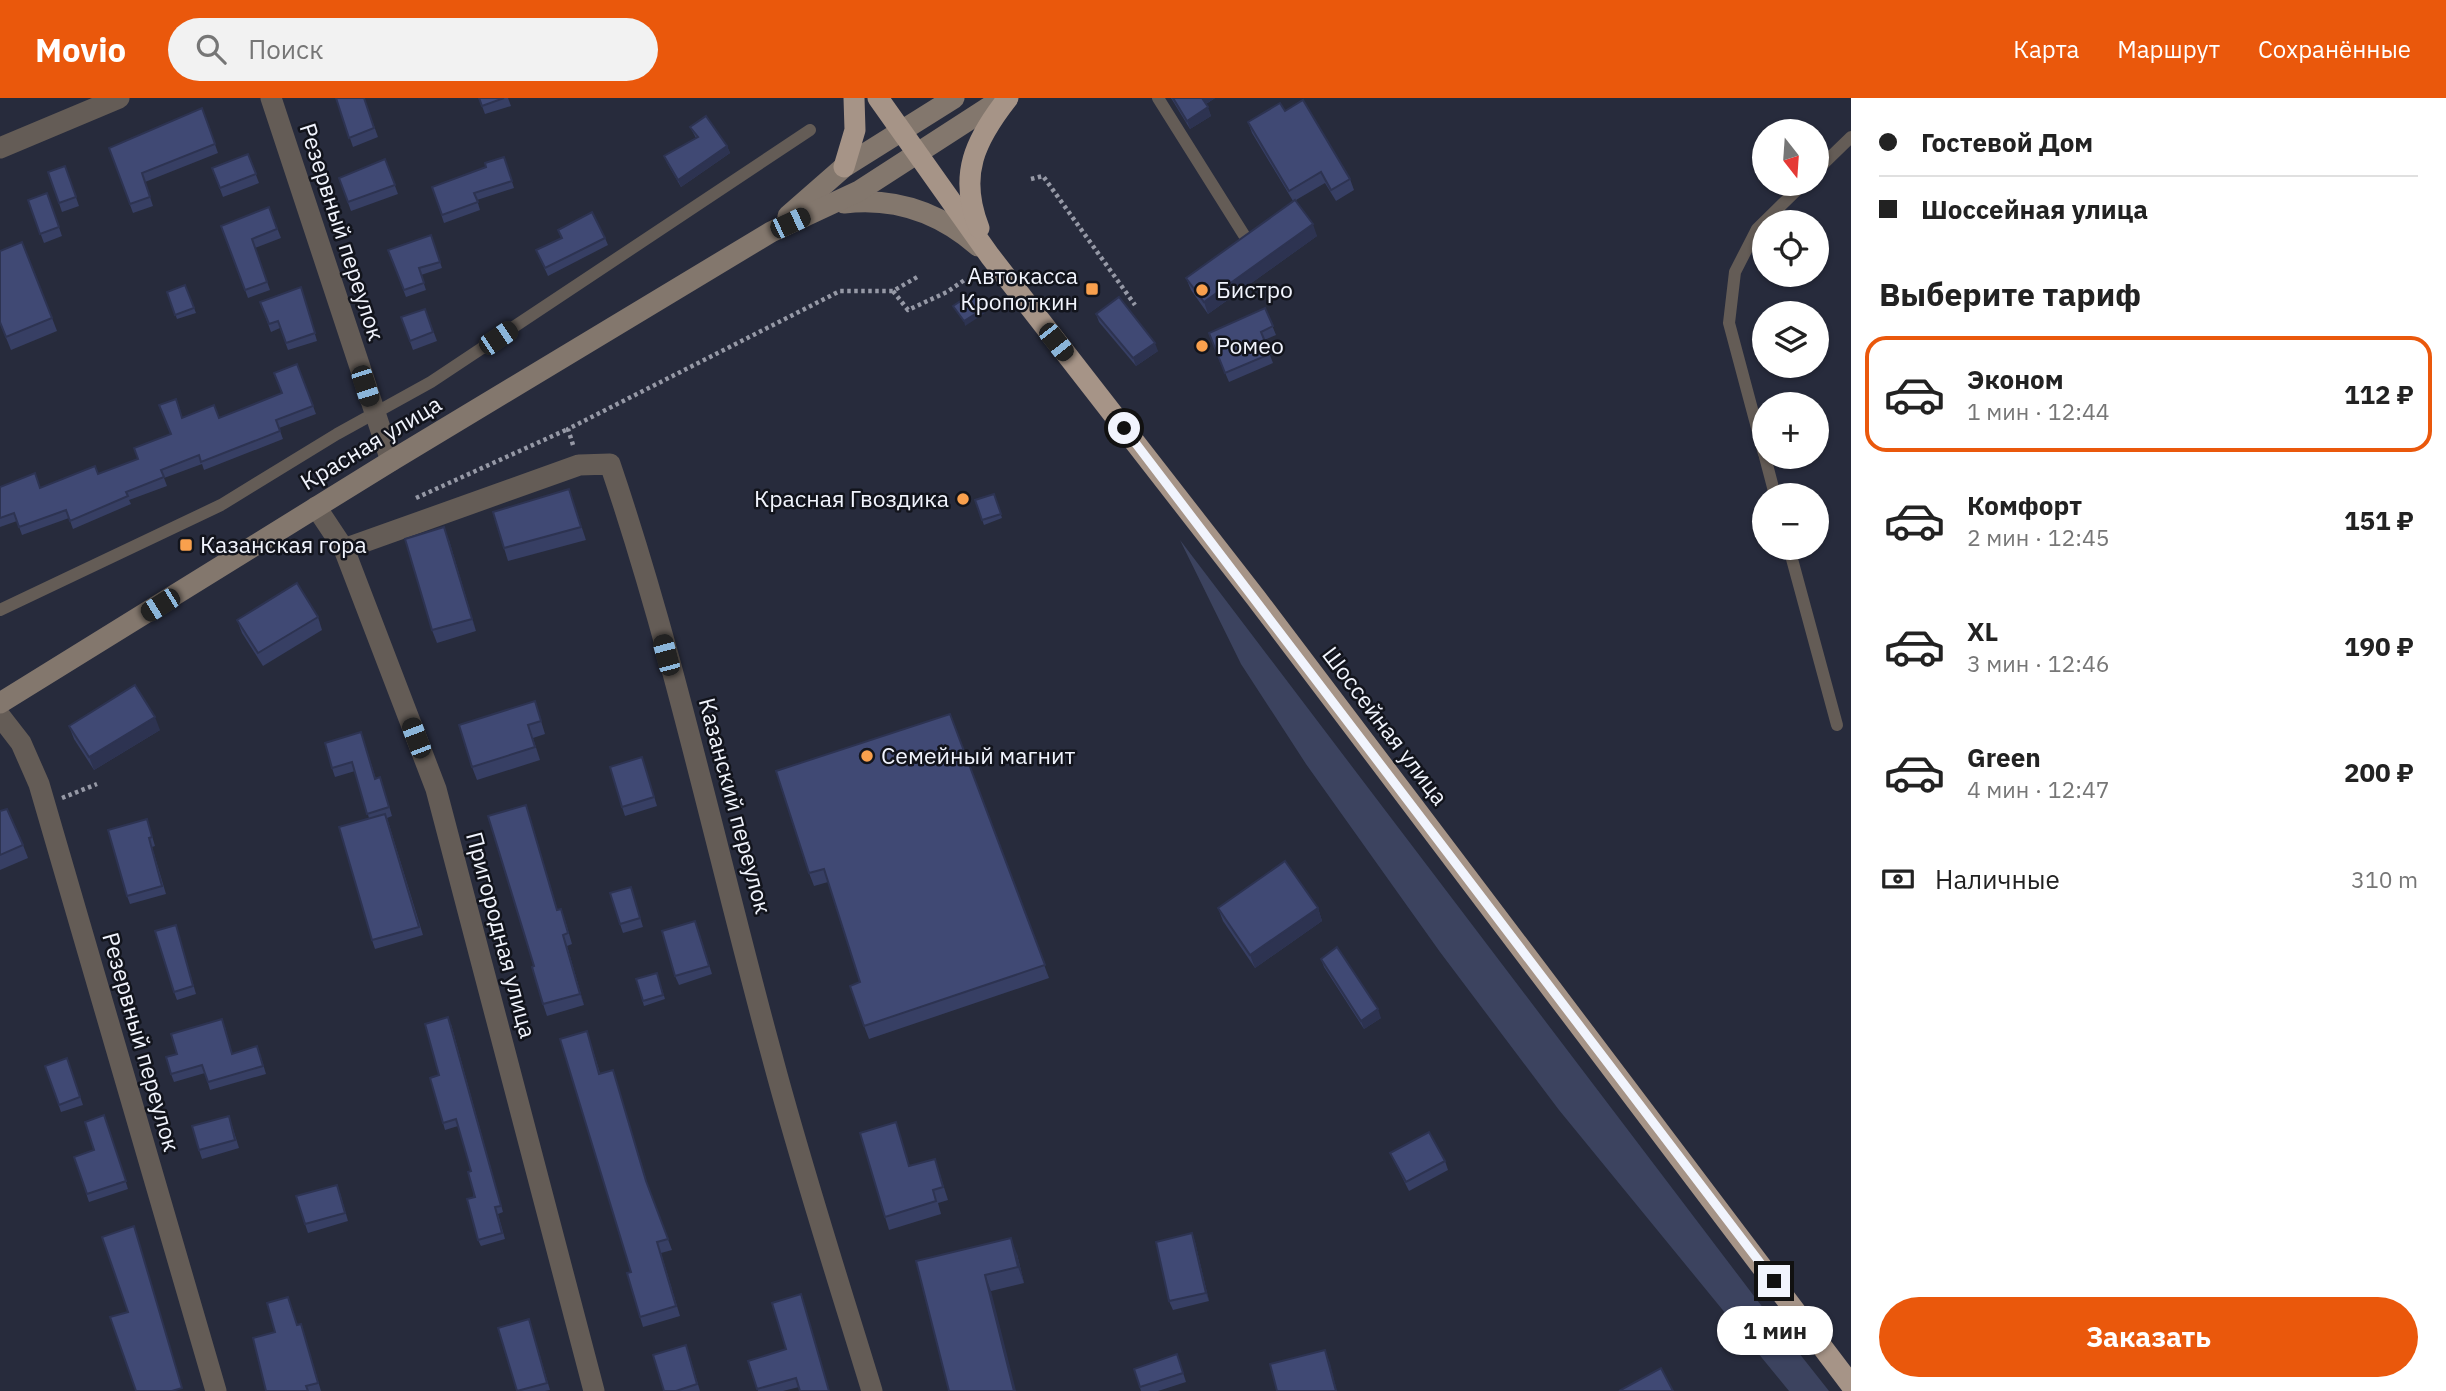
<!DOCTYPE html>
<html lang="ru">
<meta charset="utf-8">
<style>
body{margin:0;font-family:"IBM Plex Sans",sans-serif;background:#f2f2f2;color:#222;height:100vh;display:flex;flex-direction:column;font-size:26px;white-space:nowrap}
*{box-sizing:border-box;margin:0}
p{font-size:23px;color:#767676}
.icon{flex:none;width:38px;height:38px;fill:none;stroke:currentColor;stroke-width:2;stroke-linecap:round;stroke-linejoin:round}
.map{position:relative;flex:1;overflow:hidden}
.drawer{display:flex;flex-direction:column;background:#fff;width:595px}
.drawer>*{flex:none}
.top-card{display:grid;align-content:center;height:154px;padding:0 28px;background:#fff}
.needle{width:46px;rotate:163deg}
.fabs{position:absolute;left:1752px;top:21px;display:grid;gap:14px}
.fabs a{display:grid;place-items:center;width:77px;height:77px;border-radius:50%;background:#fff;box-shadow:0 2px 5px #0004;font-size:35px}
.end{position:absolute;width:32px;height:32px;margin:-16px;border:9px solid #f1f4fd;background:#111;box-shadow:0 0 0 4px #111}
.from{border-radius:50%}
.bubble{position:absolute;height:49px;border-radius:24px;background:#fff;box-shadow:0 2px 5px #0004;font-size:23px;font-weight:700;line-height:49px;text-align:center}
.car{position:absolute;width:21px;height:42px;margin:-21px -10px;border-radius:9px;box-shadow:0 0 5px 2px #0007;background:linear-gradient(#222 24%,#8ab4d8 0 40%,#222 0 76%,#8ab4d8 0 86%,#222 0)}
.top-card b{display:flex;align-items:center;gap:24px;height:66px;font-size:26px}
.top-card b+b{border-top:2px solid #e0e0e0}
.top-card i{width:18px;height:18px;background:#222}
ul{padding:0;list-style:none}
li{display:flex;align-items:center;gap:21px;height:116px;margin:0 14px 10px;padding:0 14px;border:4px solid transparent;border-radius:21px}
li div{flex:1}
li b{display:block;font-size:26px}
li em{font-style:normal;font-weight:700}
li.on{border-color:#ea580c}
li>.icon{width:63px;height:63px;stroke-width:1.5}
h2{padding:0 28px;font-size:32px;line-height:84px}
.pay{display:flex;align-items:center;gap:18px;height:77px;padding:0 28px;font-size:26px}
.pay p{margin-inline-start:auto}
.cta{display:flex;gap:14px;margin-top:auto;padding:14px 28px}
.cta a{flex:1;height:80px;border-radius:42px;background:#ea580c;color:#fff;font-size:28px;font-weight:700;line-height:80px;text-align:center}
header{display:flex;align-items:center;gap:42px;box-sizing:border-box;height:98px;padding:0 35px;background:#ea580c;color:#fff}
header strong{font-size:33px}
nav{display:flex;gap:38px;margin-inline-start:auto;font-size:24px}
.search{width:490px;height:63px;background:#f2f2f2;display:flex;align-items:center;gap:18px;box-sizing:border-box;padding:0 24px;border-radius:38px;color:#767676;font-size:26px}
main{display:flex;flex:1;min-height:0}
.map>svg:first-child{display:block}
.green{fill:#3c435f}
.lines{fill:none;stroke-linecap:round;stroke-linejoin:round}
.path{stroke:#9699a6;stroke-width:4.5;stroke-dasharray:3.5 3.5;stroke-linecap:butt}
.service{stroke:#645c56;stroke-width:12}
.minor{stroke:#645c56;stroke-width:21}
.secondary{stroke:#83776d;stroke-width:21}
.trunk{stroke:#a69487;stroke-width:21}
.wall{fill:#373f64}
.shaded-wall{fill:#2d3351}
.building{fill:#404974;stroke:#2d3351;stroke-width:2}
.route{stroke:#f1f4fd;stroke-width:9}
.poi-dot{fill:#f9a04d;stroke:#12141c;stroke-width:2.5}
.labels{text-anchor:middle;stroke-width:5;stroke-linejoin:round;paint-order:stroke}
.street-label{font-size:23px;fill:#f1f4fd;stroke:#12141c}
.poi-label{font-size:23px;fill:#f1f4fd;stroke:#12141c;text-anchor:start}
</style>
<header>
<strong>Movio</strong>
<div class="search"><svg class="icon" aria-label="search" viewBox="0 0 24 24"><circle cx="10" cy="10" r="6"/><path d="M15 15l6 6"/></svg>Поиск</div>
<nav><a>Карта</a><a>Маршрут</a><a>Сохранённые</a></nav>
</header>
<main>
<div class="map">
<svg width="1851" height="1293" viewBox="0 0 1851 1293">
<rect width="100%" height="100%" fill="#272b3c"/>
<path class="green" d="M1180 442 1757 1202 1829 1293H1789L1559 1012 1440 854 1306 666 1241 566Z"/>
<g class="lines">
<g class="path">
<path d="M1031 81 1043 78 1135 207"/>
<path d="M893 193 908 212 947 194 966 181"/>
<path d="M573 347 568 331 840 193H893L919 178"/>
<path d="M416 400 568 331"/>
<path d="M62 700 97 686"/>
</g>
<g class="service">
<path d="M1158 0 1244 137"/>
<path d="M1816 73 1851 39"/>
<path d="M1764 356 1729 225 1735 174 1757 131 1803 86"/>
<path d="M1765 359 1775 397"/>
<path d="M1789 450 1837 627"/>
<path d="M0 512 221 407 337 336 431 284 810 32"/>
</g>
<g class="minor">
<path d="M271 0 391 363"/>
<path d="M0 50 119 0"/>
<path d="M316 409 344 451 436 691 594 1293"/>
<path d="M344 451 579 367 610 366C676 560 718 761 772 958 802 1071 838 1182 872 1293"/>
<path d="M0 618 21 645 39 686 216 1293"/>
</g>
<g class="secondary">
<path d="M844 105C895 99 940 115 978 148"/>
<path d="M788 118 844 69 954 0"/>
<path d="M0 605 391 363 771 134 859 93 1003 0"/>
</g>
<g class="trunk">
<path d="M878 0 990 158 1256 500 1851 1287"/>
<path d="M844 69 855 32 854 0"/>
<path d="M979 130C958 77 975 42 1008 0"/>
</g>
</g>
<g class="wall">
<path d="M336 0H364L378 39 353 49Z"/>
<path d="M479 0H508L511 8 485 16Z"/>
<path d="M1171 0H1215L1206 6 1211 18 1190 31Z"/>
<path d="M202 10 218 55 145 84 153 108 133 115 109 50Z"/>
<path d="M1285 13 1350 81 1354 92 1336 103 1325 85 1296 102 1317 138 1208 216 1191 192 1186 180 1293 103 1252 35 1248 24Z"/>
<path d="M690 29 727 48 730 55 681 89 667 65 664 58 696 40Z"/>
<path d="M248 56 259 85 223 99 212 70Z"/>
<path d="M504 59 514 90 477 102 480 112 444 125 432 89 486 69Z"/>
<path d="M385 61 398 96 351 113 339 80Z"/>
<path d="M65 68 79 108 62 114 48 74Z"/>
<path d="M47 95 62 138 44 145 28 102Z"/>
<path d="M269 109 281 140 255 150 270 192 248 200 221 128Z"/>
<path d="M558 132 605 140 608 147 548 178 536 152 561 140Z"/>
<path d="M431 137 442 170 421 177 426 192 406 199 388 152Z"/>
<path d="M185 187 196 215 177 221 167 194Z"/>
<path d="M301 189 317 243 288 252 280 230 271 234 260 204Z"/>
<path d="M1265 210 1276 237 1264 242 1273 265 1229 284 1212 244Z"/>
<path d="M425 211 437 243 413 252 401 219Z"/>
<path d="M1096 216 1158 253 1136 268 1099 224Z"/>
<path d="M52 220 57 233 11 252 0 225Z"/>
<path d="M297 266 316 316 279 330 283 341 204 372 202 366 164 380 167 388 129 402 131 406 73 431 69 420 22 437 17 423 0 429V389L40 390 98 376 138 361 170 336 182 320H219L282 295Z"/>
<path d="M569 391 586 442 508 463 504 450Z"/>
<path d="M994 396 1002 420 984 427 975 402Z"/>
<path d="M449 442 476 533 437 545 432 532Z"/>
<path d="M318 519 322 532 263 568 242 535 237 522Z"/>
<path d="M535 603 545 636 533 640 540 662 477 682 472 669Z"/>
<path d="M950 616 1049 880 869 941 864 928 860 884 828 784 814 788 809 775Z"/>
<path d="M69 628 160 632 94 672 74 641Z"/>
<path d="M361 634 376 681 380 679 383 688 392 718 387 720 423 837 375 851 372 842 369 720 355 673 335 679 332 670Z"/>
<path d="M642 659 657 708 625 718 622 709Z"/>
<path d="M0 713 23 747 28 760 0 772Z"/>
<path d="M530 719 557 812 565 822 572 846 567 848 584 907 547 918 543 906 534 868Z"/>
<path d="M147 721 155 748 152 749 166 796 130 806 127 798Z"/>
<path d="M631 789 643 829 623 835 620 826Z"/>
<path d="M1218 810H1318L1322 823 1255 870 1223 823Z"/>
<path d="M176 827 196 896 177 902 174 894Z"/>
<path d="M698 831 712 876 679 887 675 878Z"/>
<path d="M1321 861 1381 920 1364 931 1324 869Z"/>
<path d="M657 875 665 901 644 908 636 881Z"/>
<path d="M451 926 503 1114 498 1116 505 1141 481 1148 478 1142 471 1073 458 1028 445 1032 443 1025 439 977Z"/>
<path d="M225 929 232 956H260L266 976 210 992 205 975 174 984 171 976 177 956Z"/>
<path d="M587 933 600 975 616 982 649 1091 672 1152 661 1155 680 1218 643 1229 640 1219 631 1174Z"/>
<path d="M67 960 83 1007 61 1014 45 968Z"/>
<path d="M104 1017 128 1091 89 1104 74 1059 94 1052Z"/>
<path d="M229 1018 239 1050 202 1061 199 1052Z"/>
<path d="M900 1037 909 1068 935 1061 948 1102 938 1105 941 1116 889 1132 885 1119Z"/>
<path d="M1390 1055 1445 1063 1448 1072 1409 1093Z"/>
<path d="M340 1095 348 1123 308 1135 305 1126Z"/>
<path d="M1192 1135 1195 1144 1209 1203 1173 1212 1169 1203Z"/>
<path d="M1017 1156 1024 1185 991 1193 916 1163Z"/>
<path d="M801 1196 804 1205 799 1289 783 1293H758L748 1263 786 1251Z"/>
<path d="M529 1221 550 1292 545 1293H517Z"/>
<path d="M301 1226 321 1293H266L297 1227Z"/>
<path d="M689 1256 700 1293H664Z"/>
<path d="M1177 1256 1186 1284 1158 1293H1141L1134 1271Z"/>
</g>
<g class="shaded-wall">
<path d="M1201 0H1215L1204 7Z"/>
<path d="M1208 9 1211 18 1190 31 1187 23Z"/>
<path d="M727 48 730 55 681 89 678 82Z"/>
<path d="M1313 126 1317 138 1208 216 1204 204Z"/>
<path d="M983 211 985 215 965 228 964 223Z"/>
<path d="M1155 245 1158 253 1136 268 1133 260Z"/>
<path d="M444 429 449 442 476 533 472 521Z"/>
<path d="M155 619 160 632 94 672 89 659Z"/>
<path d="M526 707 530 719 561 823 557 812Z"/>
<path d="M1318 810 1322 823 1255 870 1250 857Z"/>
<path d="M563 837 567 848 584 907 580 896Z"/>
<path d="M1378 911 1381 920 1364 931 1361 923Z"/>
<path d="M1192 1135 1195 1144 1209 1203 1206 1195Z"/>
<path d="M1011 1140 1017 1156 1024 1185 1018 1169Z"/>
<path d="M985 1177 991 1193 1016 1293H1014Z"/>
<path d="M1325 1252 1330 1265 1337 1293H1336Z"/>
</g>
<g class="building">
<path d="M336 0H364L374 30 349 40Z"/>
<path d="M479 0H504L482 8Z"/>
<path d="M1173 0H1202L1208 9 1187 23Z"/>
<path d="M1303 2 1350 81 1331 92 1321 74 1289 93 1248 24 1280 5 1285 13Z"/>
<path d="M202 10 215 46 142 75 150 99 130 106 109 50Z"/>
<path d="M706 18 727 48 678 82 664 58 698 39 690 29Z"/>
<path d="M248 56 256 76 220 90 212 70Z"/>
<path d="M504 59 512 83 474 95 478 104 442 117 432 89 486 69 485 65Z"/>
<path d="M385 61 395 87 348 104 339 80Z"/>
<path d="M65 68 76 99 59 105 48 74Z"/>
<path d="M47 95 59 129 40 136 28 102Z"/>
<path d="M1295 102 1313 126 1204 204 1186 180Z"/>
<path d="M269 109 277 131 252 141 267 184 245 192 221 128Z"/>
<path d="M592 114 605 140 545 170 536 152 562 140 558 132Z"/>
<path d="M431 137 440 164 419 170 424 185 404 192 388 152Z"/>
<path d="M22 144 52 220 6 239 0 224V153Z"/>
<path d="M185 187 194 210 175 217 167 194Z"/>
<path d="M301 189 315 235 286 245 278 223 269 226 260 204Z"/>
<path d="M973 195 983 211 964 223 953 208Z"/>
<path d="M1119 199 1155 245 1133 260 1096 216Z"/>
<path d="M1265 210 1273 228 1261 234 1270 256 1225 275 1209 235Z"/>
<path d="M425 211 433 234 410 243 401 219Z"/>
<path d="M297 266 313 308 276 322 280 333 201 364 199 357 161 372 164 379 126 394 128 398 70 423 66 412 19 429 14 415 0 420V389L35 375 40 390 95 368 98 376 138 361 134 350 171 336 159 307 176 301 182 320 214 307 219 320 282 295 274 275Z"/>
<path d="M569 391 581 429 504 450 493 414Z"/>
<path d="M994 396 1001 416 982 422 975 402Z"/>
<path d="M444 429 472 521 432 532 405 441Z"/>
<path d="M297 485 318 519 258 555 237 522Z"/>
<path d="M135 587 155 619 89 659 69 628Z"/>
<path d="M535 603 541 623 528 627 535 649 472 669 459 627Z"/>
<path d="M950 616 1045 867 864 928 850 888 860 884 824 771 809 775 776 673Z"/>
<path d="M361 634 375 681 380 679 389 709 367 716 352 664 332 670 325 645Z"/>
<path d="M642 659 654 699 622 709 610 669Z"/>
<path d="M526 707 557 812 561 811 568 835 563 837 580 896 543 906 532 869 534 868 488 718Z"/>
<path d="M7 711 23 747 0 757V713Z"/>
<path d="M385 716 419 829 372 842 339 729Z"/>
<path d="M147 721 152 739 149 740 162 788 127 798 108 732Z"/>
<path d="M1285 763 1318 810 1250 857 1218 810Z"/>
<path d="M631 789 640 820 620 826 610 795Z"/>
<path d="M695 823 709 868 675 878 662 833Z"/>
<path d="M176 827 193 888 174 894 155 833Z"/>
<path d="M1337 849 1378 911 1361 923 1321 861Z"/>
<path d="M657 875 663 897 643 903 636 881Z"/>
<path d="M448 919 501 1108 495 1109 502 1135 478 1142 467 1101 475 1099 468 1074 471 1073 456 1021 443 1025 430 980 439 977 425 926Z"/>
<path d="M222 921 232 956 257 948 263 968 208 984 202 967 171 976 166 959 177 956 171 936Z"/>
<path d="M587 933 599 976 613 972 646 1083 668 1141 657 1144 676 1208 640 1219 627 1175 631 1174 560 941Z"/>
<path d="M67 960 80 999 59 1007 45 968Z"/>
<path d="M104 1017 126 1083 87 1096 74 1059 94 1052 85 1024Z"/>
<path d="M229 1018 235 1042 199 1052 192 1028Z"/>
<path d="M896 1024 909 1068 935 1061 943 1089 933 1092 936 1103 885 1119 860 1035Z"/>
<path d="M1429 1034 1445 1063 1406 1084 1390 1055Z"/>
<path d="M337 1087 345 1115 305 1126 296 1098Z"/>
<path d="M134 1128 182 1290 172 1293H136L110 1219 128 1214 102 1139Z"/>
<path d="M1192 1135 1206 1195 1169 1203 1156 1144Z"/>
<path d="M1011 1140 1018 1169 985 1177 1014 1293H949L916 1163Z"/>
<path d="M801 1196 829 1293H800L796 1280 757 1291 748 1263 786 1251 772 1205Z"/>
<path d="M288 1199 297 1227 301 1226 318 1285 306 1288 308 1293H266L253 1240 275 1234 267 1205Z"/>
<path d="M529 1221 547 1285 517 1293 498 1230Z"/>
<path d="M686 1247 697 1286 676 1293H664L653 1257Z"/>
<path d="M1325 1252 1336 1293H1277L1270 1266Z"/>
<path d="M1177 1256 1183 1275 1140 1289 1134 1271Z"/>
<path d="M1661 1270 1673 1293H1619Z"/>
</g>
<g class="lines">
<path class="route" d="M1124 330 1774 1183"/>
</g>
<g class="poi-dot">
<rect x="1085" y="184" width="14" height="14" rx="3.5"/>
<circle cx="1202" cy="192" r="7"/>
<circle cx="1202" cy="248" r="7"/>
<circle cx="963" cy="401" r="7"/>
<rect x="179" y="440" width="14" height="14" rx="3.5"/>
<circle cx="867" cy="658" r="7"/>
</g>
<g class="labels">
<g class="street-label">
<text transform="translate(342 134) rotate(72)" y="8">Резервный переулок</text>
<text transform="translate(371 345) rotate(-31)" y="8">Красная улица</text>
<text transform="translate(1385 628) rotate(53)" y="8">Шоссейная улица</text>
<text transform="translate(735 708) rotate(75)" y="8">Казанский переулок</text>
<text transform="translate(501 837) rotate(75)" y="8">Пригородная улица</text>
<text transform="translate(141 944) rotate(74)" y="8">Резервный переулок</text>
</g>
<g class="poi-label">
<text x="1078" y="186" text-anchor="end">Автокасса<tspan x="1078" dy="26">Кропоткин</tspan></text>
<text x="1216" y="200">Бистро</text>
<text x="1216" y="256">Ромео</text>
<text x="949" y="409" text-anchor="end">Красная Гвоздика</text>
<text x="200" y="455">Казанская гора</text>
<text x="881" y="666">Семейный магнит</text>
</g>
</g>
</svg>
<div class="fabs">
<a><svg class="needle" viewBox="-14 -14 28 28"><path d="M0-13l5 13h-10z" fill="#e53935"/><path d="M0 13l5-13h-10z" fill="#767676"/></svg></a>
<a><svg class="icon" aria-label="locate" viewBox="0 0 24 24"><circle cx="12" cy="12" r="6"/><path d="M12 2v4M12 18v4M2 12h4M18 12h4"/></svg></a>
<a><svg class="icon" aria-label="layers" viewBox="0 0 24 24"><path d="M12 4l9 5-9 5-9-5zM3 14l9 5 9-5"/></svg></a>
<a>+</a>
<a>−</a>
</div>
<i class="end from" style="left:1124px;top:330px"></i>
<i class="end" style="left:1774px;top:1183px"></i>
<div class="bubble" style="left:1717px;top:1208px;width:116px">1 мин</div>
<i class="car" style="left:790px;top:125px;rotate:65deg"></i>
<i class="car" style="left:498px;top:240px;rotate:56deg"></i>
<i class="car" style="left:1056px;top:244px;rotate:142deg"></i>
<i class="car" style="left:365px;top:288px;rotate:162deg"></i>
<i class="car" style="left:160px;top:507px;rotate:238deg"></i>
<i class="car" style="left:666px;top:557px;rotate:345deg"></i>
<i class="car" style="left:416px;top:640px;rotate:339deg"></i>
</div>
<section class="drawer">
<div class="top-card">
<b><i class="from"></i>Гостевой Дом</b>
<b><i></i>Шоссейная улица</b>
</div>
<h2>Выберите тариф</h2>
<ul>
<li class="on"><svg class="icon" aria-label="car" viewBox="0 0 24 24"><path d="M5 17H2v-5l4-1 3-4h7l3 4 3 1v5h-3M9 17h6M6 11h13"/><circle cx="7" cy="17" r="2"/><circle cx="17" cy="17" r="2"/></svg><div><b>Эконом</b><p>1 мин · 12:44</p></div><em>112 ₽</em></li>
<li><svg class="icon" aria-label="car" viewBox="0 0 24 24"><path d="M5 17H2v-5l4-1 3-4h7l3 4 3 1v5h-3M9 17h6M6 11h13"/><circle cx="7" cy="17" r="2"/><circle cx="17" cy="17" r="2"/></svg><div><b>Комфорт</b><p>2 мин · 12:45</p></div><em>151 ₽</em></li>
<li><svg class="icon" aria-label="car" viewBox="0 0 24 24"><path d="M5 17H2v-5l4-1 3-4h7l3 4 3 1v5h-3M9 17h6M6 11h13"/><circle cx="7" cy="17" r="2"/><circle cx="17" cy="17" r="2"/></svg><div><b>XL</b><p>3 мин · 12:46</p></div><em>190 ₽</em></li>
<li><svg class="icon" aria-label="car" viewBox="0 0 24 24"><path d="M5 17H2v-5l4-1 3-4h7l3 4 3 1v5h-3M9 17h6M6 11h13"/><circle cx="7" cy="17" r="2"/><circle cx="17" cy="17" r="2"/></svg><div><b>Green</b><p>4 мин · 12:47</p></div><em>200 ₽</em></li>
</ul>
<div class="pay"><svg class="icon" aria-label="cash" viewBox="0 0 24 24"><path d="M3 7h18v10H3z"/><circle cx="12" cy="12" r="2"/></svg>Наличные<p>310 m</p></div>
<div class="cta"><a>Заказать</a></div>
</section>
</main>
